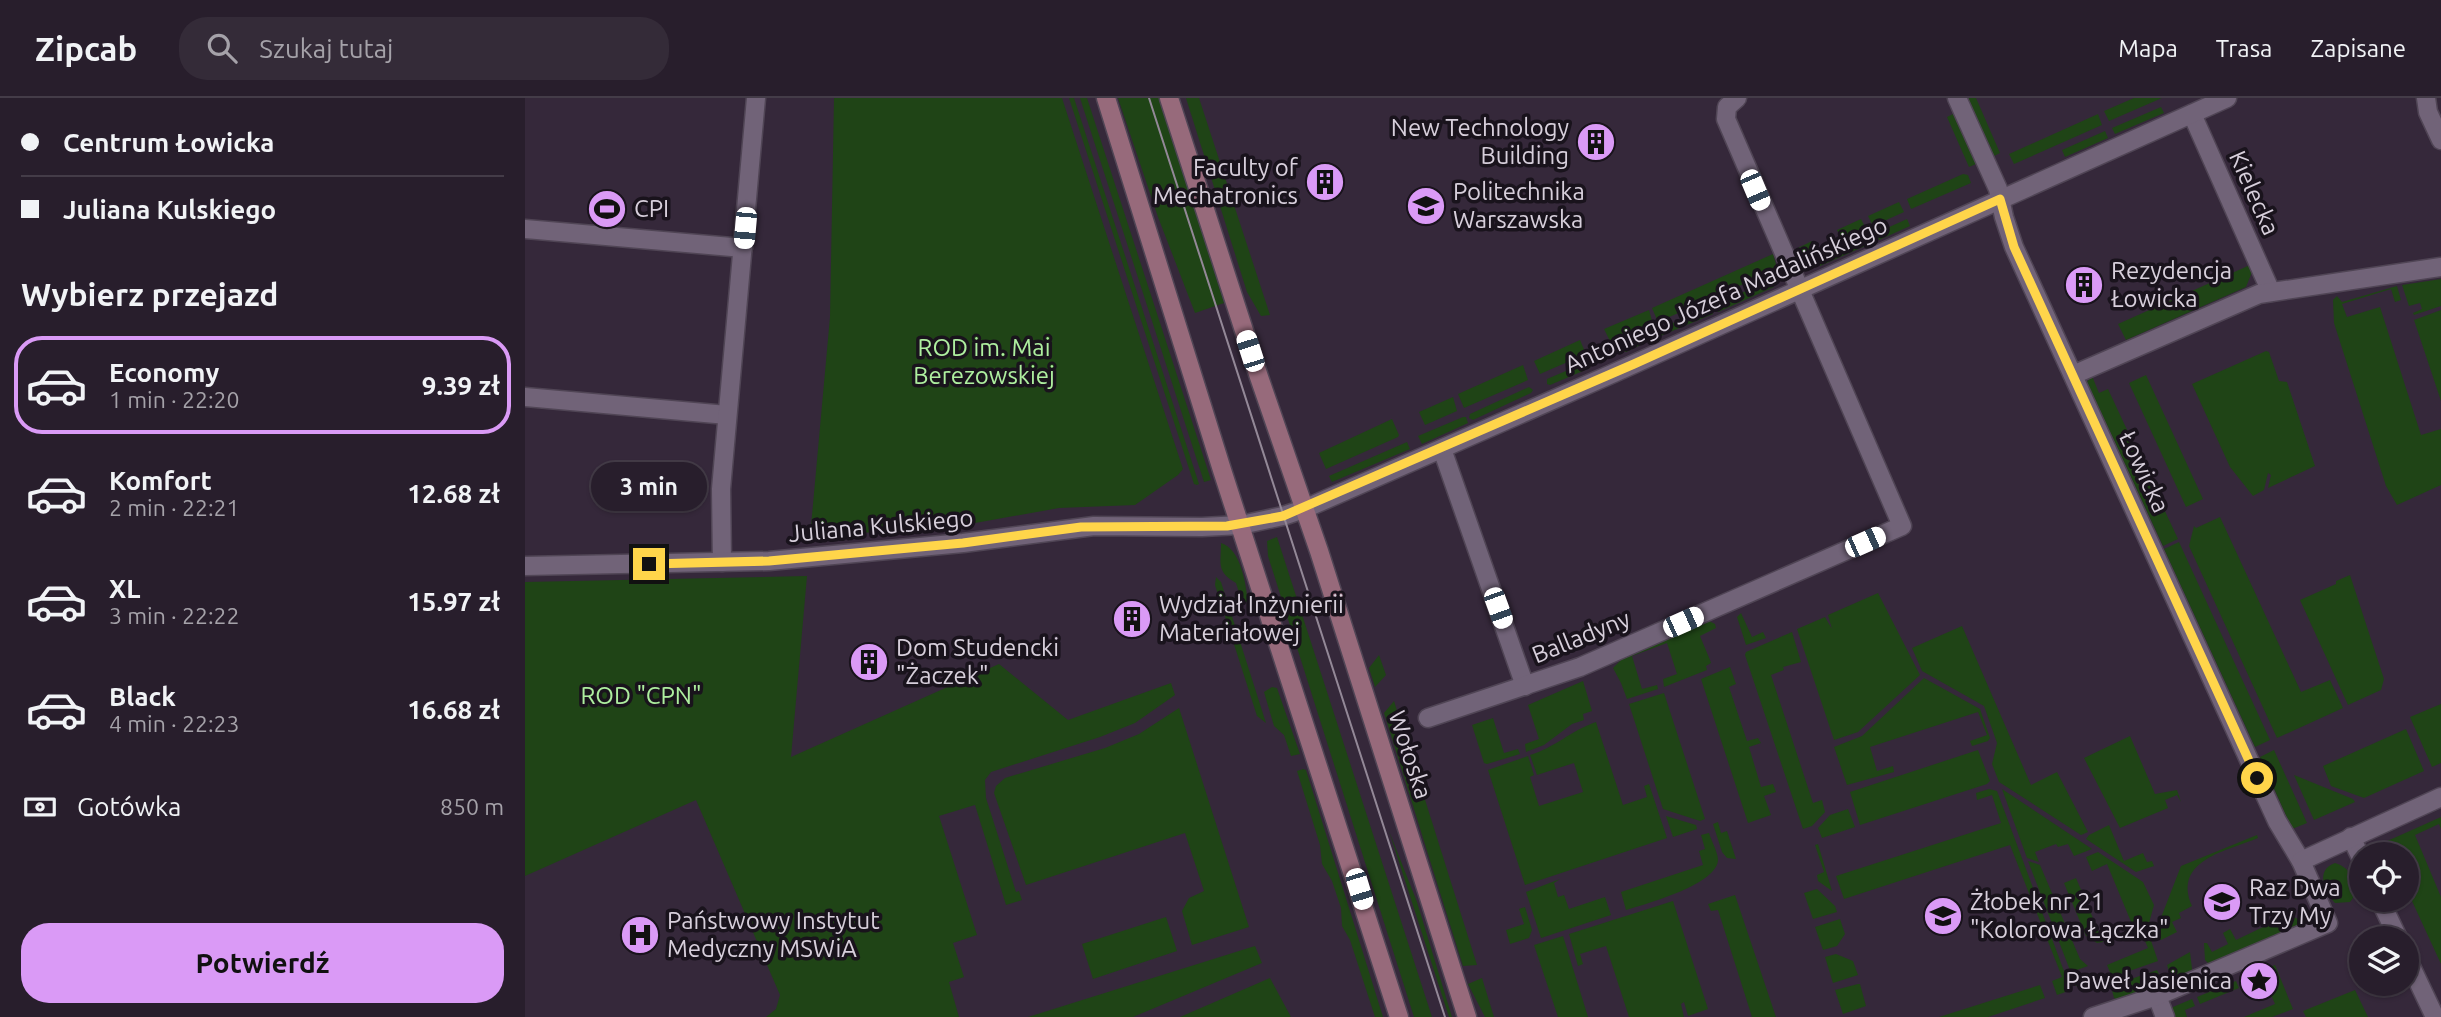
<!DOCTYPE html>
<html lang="pl">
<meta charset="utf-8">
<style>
body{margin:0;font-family:Ubuntu,sans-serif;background:#342b38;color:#f1f3f6;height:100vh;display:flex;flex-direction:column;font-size:26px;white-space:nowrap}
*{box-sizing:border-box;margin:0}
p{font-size:23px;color:#a5a2a9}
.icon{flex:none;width:38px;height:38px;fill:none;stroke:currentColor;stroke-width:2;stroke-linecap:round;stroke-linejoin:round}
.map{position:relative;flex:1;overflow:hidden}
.details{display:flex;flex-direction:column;background:#281e2c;width:525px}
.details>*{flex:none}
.banner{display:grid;align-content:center;height:154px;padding:0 21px;background:#281e2c}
.buttons{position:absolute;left:1824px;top:744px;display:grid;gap:14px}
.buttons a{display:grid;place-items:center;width:70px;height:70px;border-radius:50%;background:#281e2c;box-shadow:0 2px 5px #0004,0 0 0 2px #443c48;font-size:35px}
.end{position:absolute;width:32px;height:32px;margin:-16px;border:9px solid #ffd54a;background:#111;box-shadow:0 0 0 4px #111}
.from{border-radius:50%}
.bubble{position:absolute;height:49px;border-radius:24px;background:#281e2c;box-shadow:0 2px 5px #0004,0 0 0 2px #443c48;font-size:23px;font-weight:600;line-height:49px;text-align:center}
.car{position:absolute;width:21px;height:42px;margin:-21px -10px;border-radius:9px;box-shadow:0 0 5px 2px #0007;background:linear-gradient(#fff 24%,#345 0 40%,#fff 0 76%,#345 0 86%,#fff 0)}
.banner b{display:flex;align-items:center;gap:24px;height:66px;font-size:26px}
.banner b+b{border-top:2px solid #443c48}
.banner i{width:18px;height:18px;background:#f1f3f6}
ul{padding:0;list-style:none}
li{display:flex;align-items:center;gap:21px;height:98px;margin:0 14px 10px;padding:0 7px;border:4px solid transparent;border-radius:28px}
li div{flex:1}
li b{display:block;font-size:26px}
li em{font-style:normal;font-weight:600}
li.selected{border-color:#da9af6}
li>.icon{width:63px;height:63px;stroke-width:1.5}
h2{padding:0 21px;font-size:32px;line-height:84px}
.pay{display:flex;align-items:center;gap:18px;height:77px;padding:0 21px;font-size:26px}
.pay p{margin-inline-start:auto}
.primary-button{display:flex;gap:14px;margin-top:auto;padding:14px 21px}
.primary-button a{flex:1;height:80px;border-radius:28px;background:#da9af6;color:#111;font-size:28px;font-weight:600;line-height:80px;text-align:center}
header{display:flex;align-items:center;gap:42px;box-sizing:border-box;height:98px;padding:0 35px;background:#281e2c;border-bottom:2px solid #443c48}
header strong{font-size:33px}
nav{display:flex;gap:38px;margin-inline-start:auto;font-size:24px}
.search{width:490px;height:63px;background:#342b38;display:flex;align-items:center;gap:18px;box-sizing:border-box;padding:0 24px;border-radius:28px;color:#a5a2a9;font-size:26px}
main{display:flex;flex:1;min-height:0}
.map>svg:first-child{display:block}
.green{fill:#1f4416}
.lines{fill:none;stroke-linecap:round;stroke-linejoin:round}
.minor-casing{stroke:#504555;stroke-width:21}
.tertiary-casing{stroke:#504555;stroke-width:21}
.secondary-casing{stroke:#504555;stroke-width:21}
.minor{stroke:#716378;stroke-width:18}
.tertiary{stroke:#716378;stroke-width:18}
.secondary{stroke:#976a7b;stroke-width:18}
.tram{stroke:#938897;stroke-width:2}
.route{stroke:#ffd54a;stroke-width:9}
.labels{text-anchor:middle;stroke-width:7;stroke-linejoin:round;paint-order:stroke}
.poi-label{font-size:24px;fill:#d7cfdb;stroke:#19131c;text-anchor:start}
.street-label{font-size:24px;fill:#d7cfdb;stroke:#19131c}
.park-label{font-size:24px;fill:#aeef9f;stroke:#19131c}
</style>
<header>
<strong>Zipcab</strong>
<div class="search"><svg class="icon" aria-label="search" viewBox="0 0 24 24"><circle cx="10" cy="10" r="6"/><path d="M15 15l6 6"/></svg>Szukaj tutaj</div>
<nav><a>Mapa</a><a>Trasa</a><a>Zapisane</a></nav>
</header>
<main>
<section class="details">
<div class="banner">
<b><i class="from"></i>Centrum Łowicka</b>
<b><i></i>Juliana Kulskiego</b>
</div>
<h2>Wybierz przejazd</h2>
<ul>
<li class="selected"><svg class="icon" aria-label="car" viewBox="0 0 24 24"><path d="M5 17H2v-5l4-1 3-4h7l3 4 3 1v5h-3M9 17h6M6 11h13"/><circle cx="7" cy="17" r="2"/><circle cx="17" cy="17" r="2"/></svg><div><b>Economy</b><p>1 min · 22:20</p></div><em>9.39 zł</em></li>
<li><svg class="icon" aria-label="car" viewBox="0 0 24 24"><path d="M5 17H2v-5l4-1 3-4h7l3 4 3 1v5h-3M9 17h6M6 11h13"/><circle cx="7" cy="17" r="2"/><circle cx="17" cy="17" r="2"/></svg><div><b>Komfort</b><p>2 min · 22:21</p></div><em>12.68 zł</em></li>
<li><svg class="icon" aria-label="car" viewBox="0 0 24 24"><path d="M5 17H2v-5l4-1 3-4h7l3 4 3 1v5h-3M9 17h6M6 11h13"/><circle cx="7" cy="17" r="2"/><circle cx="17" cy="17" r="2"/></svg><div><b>XL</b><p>3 min · 22:22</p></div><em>15.97 zł</em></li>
<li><svg class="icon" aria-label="car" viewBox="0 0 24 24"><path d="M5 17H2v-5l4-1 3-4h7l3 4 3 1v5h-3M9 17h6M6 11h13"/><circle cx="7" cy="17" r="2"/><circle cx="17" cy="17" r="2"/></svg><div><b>Black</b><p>4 min · 22:23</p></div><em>16.68 zł</em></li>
</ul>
<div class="pay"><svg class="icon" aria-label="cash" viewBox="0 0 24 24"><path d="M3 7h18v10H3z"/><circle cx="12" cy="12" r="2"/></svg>Gotówka<p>850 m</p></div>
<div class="primary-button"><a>Potwierdź</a></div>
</section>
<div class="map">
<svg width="1916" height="919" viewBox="0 0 1916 919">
<rect width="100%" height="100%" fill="#35283a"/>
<g class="green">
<path d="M309 0H537L658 371 653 377 610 407 534 410 439 427 285 439 305 219Z"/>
<path d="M544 0H549L674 386 672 387 669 386Z"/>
<path d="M555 0H562L686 382 679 384Z"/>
<path d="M593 0H635L699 205 670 215 633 119Z"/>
<path d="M661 0H674L745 217 736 218 722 194Z"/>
<path d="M1443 0H1451L1475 55 1469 58Z"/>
<path d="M1609 0H1637L1584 23 1579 13Z"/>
<path d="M1636 9 1639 15 1590 36 1587 30Z"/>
<path d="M1428 16 1451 66 1444 69 1422 19Z"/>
<path d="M1573 16 1577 27 1489 66 1484 56Z"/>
<path d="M1580 33 1583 40 1540 59 1537 52Z"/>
<path d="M1438 76 1443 77 1446 85 1386 111 1382 101Z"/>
<path d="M1374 104 1379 114 1348 128 1343 118Z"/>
<path d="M1336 121 1341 131 1317 142 1312 132Z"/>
<path d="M1382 121 1385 128 1354 142 1351 135Z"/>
<path d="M1344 138 1347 145 1295 168 1293 162 1295 160Z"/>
<path d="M1287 143 1292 153 1274 161 1271 151Z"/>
<path d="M1248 156 1251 166 1248 173 1133 224 1127 210Z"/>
<path d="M1725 167 1727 174 1721 189 1601 242 1593 226Z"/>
<path d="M1916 181V208L1889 217 1888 215 1897 211 1895 205 1884 208 1877 187Z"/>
<path d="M1245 182 1249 189 1193 214 1190 208 1192 206Z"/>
<path d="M1872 188 1876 202 1870 204 1866 191 1817 206 1822 219 1855 209 1896 337 1916 331V387L1872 407 1861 388 1809 225 1808 202 1812 198 1817 204Z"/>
<path d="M1184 209 1188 210V216L1133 239 1130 238V233Z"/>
<path d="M1124 212 1128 226 1086 245 1079 231Z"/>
<path d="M1916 212V303L1889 222Z"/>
<path d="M1123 236 1127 237 1126 242 1101 254 1097 252 1098 248Z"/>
<path d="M1055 242 1061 256 1015 276 1009 263Z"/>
<path d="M1741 253 1744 254 1754 283 1762 284 1790 368 1743 390 1746 377 1743 375 1739 392 1728 398 1705 369 1667 286Z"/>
<path d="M1062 264 1066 266 1065 270 1025 287 1022 286V281Z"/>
<path d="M998 267 1003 282 939 310 933 296Z"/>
<path d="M1621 277 1678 401 1661 409 1604 285Z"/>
<path d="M1567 278 1574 295 1583 291 1653 441 1638 448 1562 284Z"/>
<path d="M1004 289 1008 292 1006 295 948 322 944 320 945 316Z"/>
<path d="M928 299 932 313 900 327 894 314Z"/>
<path d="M938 319H941L943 325 897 346 893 338Z"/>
<path d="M867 321 874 337 873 339 801 371 794 355Z"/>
<path d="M882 344 885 351 807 384 804 378Z"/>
<path d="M1695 419 1776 594 1805 582 1818 610 1752 640 1664 448 1669 428 1671 430Z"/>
<path d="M752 439 907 919H889L743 458 742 443Z"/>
<path d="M1654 444 1745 642 1730 649 1639 451Z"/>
<path d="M696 445C716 451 721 486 723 505L716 501 711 485C691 473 696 466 696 445Z"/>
<path d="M1825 477 1859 581 1856 592 1823 607 1775 502 1811 486V483Z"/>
<path d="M282 478 266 659 474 566 543 622 646 585 650 597 610 625 575 639 466 674 460 682 461 700 491 794 494 793 497 802 481 807 450 707 414 718 452 837 428 845 439 879 424 884 434 919H241L251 911 255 897 171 702 0 778V484Z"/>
<path d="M691 479 696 484 741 625 732 618 690 487Z"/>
<path d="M1353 495 1395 577 1333 634 1309 642 1272 531 1300 519 1307 531 1303 517Z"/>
<path d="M1216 515 1227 539 1238 534 1241 540 1221 547 1212 519Z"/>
<path d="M1184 523 1190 526 1191 530 1175 538 1185 562 1186 565 1181 568 1182 572 1139 589 1138 581 1152 576 1142 545 1107 558 1117 591 1132 587 1133 591 1102 601 1096 585 1088 570 1096 562 1178 524Z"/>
<path d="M1437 528 1506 687 1532 674 1563 734 1556 737 1474 684 1467 666 1472 645 1459 608 1397 573 1387 550Z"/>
<path d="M1267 534 1276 564 1258 569 1259 572 1246 577 1288 705 1297 702 1300 714 1287 728 1278 731 1220 557 1221 554Z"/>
<path d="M854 557 861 577 850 589 844 570Z"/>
<path d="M1205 569 1211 586 1204 589 1222 643 1233 640 1236 645 1224 649 1236 689 1248 686 1251 694 1239 698 1246 717 1223 725 1176 581Z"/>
<path d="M1399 580 1455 611 1465 640 1463 643 1447 648 1445 643 1462 637 1453 614 1345 649 1352 673 1368 668 1369 674 1322 687 1309 649 1337 638Z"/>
<path d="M1058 583 1067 613 1058 616 1059 622 1047 626 1019 647 1001 654 1000 646 1014 641 1003 607Z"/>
<path d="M747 589 752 590 753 593 775 656 766 658 759 637 749 628 739 594Z"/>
<path d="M1139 595 1180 721 1175 723 1138 711 1104 606Z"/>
<path d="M869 603 952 867 938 868 859 615Z"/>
<path d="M1916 606V665L1907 669 1885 619Z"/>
<path d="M654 610 724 829 667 847 657 813 664 800 679 793 660 735 501 787 469 695 471 688 480 680 580 650 614 636Z"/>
<path d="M968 620 979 655 993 651 995 656 962 666 959 665 947 627Z"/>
<path d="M1071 624 1098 707 1122 699 1119 688 1124 686 1142 740 1000 787 963 672 1003 658 1009 677 1005 679 1014 708 1058 694 1049 665 1012 677 1005 657C1031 649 1045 633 1071 624Z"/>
<path d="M1881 631 1899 673 1839 700 1806 688 1798 668Z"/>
<path d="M1605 638 1630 696 1652 692 1656 704 1652 697 1640 702 1643 710 1595 730 1559 660Z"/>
<path d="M1453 652 1465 683 1462 686 1335 727 1325 694Z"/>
<path d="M1749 652 1782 725 1767 731 1735 659Z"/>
<path d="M778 671 781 672 858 919H850L825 842 817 828 816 810 807 783 797 766 795 747 772 673Z"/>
<path d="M1769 677 1828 701 1830 704 1789 722Z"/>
<path d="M1464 691 1472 693 1546 892 1532 897 1527 883 1537 879 1485 747 1319 801 1311 778 1476 725 1467 697 1452 702 1451 695Z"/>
<path d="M1477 691 1567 751 1549 758 1543 746 1533 749 1531 746 1510 754 1514 764 1502 760Z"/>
<path d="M1323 711 1330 729 1297 740 1293 730 1305 717Z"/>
<path d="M1141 718 1171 727 1172 731 1148 739Z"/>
<path d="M1916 719V731L1914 726 1890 737 1916 799V866L1881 790V756H1866L1860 744Z"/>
<path d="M1193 724 1196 735 1202 733 1211 761 1202 760 1197 754 1188 726Z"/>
<path d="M1584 727 1599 763 1618 755 1622 764 1627 763 1629 768 1611 774 1561 741 1564 737Z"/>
<path d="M864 733 892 804 927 919H924Z"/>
<path d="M1184 735C1186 742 1192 752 1193 761 1194 786 1121 806 1101 812L1096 794 1178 767 1174 753 1180 751 1176 737Z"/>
<path d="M1732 737 1733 740C1702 753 1647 762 1667 808L1654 815 1656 820 1647 824 1652 834 1636 842 1632 840 1630 835 1656 768Z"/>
<path d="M1293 746 1307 793 1293 783 1292 777 1299 774 1290 747Z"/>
<path d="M1573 754 1618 784 1629 807 1624 825 1609 831 1582 766 1567 773 1561 759Z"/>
<path d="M1503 763 1515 767 1555 861 1563 868 1549 873 1555 889 1551 888Z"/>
<path d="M1810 765C1826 769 1838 790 1825 804L1810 805C1799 793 1790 772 1810 765Z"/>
<path d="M1551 780 1578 844 1572 845 1561 838 1539 785Z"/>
<path d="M1035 781 1029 785 1033 799 1039 797 1044 811 1080 799 1086 817 1016 840 1001 794Z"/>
<path d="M1292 791 1310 808 1312 814 1288 821 1279 795Z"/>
<path d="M1210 797 1251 919H1227L1193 812 1186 813 1183 806Z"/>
<path d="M1148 803 1183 911 1163 918 1159 904 1156 906 1159 919H1104L1081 848 1055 856 1058 866 1053 868 1044 836Z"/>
<path d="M1000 809 1007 832 1004 840 985 846 981 832 999 826 994 811Z"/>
<path d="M1767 818 1773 821V829L1684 866 1680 862 1679 845H1682L1687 854 1703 846 1698 835 1705 831 1711 842 1759 819Z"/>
<path d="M641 819 652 853 568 881 557 846Z"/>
<path d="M1315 821 1320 836 1312 848 1298 852 1290 829Z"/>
<path d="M1623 834 1633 863 1587 879 1582 867 1623 850 1617 836Z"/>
<path d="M1038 838 1063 919H1033L1009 847Z"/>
<path d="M730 848 737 865 608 919H503Z"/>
<path d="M1665 854 1667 871 1665 875 1647 882 1642 867Z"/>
<path d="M1311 856 1328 863 1333 877 1308 885 1300 859Z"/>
<path d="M1750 867 1768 911 1747 919H1719L1750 906 1739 881 1719 888 1716 881Z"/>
<path d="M1632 872 1638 885 1593 902 1589 900 1586 888Z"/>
<path d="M745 880 766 919H655Z"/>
<path d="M957 880 969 919H960L943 886Z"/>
<path d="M1711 883 1714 890 1675 906 1672 899Z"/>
<path d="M1333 886H1335L1341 908 1318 916 1310 892Z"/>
<path d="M1515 887 1520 900 1463 919H1414Z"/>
<path d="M1830 892 1843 919H1781L1778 913Z"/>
<path d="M1667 901 1670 908 1660 912 1662 919H1648L1646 914 1648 909Z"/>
</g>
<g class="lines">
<g class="minor-casing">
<g id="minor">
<path d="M1432 0 1473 91 1479 119 1489 149 1752 723 1776 763"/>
<path d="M1901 0 1903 14 1916 42"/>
<path d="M1667 16 1746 194"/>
<path d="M0 131 218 150"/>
<path d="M1548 277 1734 196 1916 169"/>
<path d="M0 299 202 317"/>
<path d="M917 351 1000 588"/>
<path d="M197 464 196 391 231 0"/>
<path d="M0 468 244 463 438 445 569 428 677 429 716 427"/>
<path d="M903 620 1055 569 1377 428 1201 21 1202 9 1212 0"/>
<path d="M1826 739 1836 760"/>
<path d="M1855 802 1873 840"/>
<path d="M1881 858 1910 919"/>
<path d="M1632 898 1640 919"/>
<path d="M1568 919 1632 898 1803 825 1776 763 1916 699"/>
</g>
</g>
<g class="tertiary-casing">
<path id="tertiary" d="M716 427 758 418 779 411 1089 275 1702 0"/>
</g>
<g class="secondary-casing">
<g id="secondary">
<path d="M581 0 697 372 874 919"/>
<path d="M644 0 734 279 794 453 942 919"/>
</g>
</g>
<use href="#minor" class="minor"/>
<use href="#tertiary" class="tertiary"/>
<use href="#secondary" class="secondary"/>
<path class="tram" d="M624 0 920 919"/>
</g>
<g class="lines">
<path class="route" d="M124 466 244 463 438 445 556 429 702 428 758 418 1109 266 1475 101 1489 149 1732 680"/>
</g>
<defs>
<g id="building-disc" transform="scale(2.0125)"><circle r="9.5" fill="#da9af6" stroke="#19131c"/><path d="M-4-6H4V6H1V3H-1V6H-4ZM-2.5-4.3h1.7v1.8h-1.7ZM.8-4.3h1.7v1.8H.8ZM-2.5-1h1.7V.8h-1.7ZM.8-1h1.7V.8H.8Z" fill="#111"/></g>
<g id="university-disc" transform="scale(2.0125)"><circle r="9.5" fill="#da9af6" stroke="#19131c"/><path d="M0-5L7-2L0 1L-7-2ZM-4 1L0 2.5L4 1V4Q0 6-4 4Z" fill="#111"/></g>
<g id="stadium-disc" transform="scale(2.0125)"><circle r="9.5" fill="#da9af6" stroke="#19131c"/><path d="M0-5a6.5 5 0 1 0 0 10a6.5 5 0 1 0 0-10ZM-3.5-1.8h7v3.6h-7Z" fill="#111"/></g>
<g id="school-disc" transform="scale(2.0125)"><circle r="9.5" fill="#da9af6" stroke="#19131c"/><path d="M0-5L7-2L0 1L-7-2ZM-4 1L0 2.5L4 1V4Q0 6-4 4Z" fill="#111"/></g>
<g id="hospital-disc" transform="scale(2.0125)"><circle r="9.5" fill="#da9af6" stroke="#19131c"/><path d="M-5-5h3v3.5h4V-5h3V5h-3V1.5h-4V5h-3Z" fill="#111"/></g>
<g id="sight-disc" transform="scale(2.0125)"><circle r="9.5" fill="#da9af6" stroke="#19131c"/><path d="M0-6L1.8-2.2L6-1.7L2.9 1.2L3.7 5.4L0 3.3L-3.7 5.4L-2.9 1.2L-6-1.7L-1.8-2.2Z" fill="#111"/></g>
</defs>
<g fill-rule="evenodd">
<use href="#building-disc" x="1071" y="44"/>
<use href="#building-disc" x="800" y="84"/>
<use href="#university-disc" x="901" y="108"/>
<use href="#stadium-disc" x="82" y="111"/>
<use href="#building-disc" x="1559" y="187"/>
<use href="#building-disc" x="607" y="521"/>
<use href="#building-disc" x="344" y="564"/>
<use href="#school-disc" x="1697" y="804"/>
<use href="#school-disc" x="1418" y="818"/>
<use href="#hospital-disc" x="115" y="837"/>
<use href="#sight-disc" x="1734" y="883"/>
</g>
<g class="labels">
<g class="poi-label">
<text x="1044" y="38" text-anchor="end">New Technology<tspan x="1044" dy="28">Building</tspan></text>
<text x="773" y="78" text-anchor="end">Faculty of<tspan x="773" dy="28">Mechatronics</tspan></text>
<text x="928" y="102">Politechnika<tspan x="928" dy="28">Warszawska</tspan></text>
<text x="109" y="119">CPI</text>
<text x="1586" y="181">Rezydencja<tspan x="1586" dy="28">Łowicka</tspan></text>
<text x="634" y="515">Wydział Inżynierii<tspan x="634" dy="28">Materiałowej</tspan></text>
<text x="371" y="558">Dom Studencki<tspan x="371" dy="28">"Żaczek"</tspan></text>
<text x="1724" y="798">Raz Dwa<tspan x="1724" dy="28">Trzy My</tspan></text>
<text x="1445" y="812">Żłobek nr 21<tspan x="1445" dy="28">"Kolorowa Łączka"</tspan></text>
<text x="142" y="831">Państwowy Instytut<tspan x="142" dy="28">Medyczny MSWiA</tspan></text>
<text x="1707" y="891" text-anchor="end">Paweł Jasienica</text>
</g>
<g class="street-label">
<text transform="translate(1729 95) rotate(66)" y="8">Kielecka</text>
<text transform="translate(1201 197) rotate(-24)" y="8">Antoniego Józefa Madalińskiego</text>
<text transform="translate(1619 374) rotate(65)" y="8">Łowicka</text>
<text transform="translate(356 428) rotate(-5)" y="8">Juliana Kulskiego</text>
<text transform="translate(1056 539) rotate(-22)" y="8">Balladyny</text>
<text transform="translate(885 657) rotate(72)" y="8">Wołoska</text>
</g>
<g class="park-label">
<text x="459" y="258">ROD im. Mai<tspan x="459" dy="28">Berezowskiej</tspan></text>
<text x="116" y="606">ROD "CPN"</text>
</g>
</g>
</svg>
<div class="buttons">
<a><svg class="icon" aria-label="locate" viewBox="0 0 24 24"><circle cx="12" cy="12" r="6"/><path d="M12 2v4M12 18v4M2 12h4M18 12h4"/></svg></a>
<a><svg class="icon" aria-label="layers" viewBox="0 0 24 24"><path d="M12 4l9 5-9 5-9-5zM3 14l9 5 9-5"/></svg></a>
</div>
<i class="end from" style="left:1732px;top:680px"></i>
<i class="end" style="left:124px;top:466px"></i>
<div class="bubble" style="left:66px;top:364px;width:116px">3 min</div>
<i class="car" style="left:1230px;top:92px;rotate:157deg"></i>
<i class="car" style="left:220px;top:130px;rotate:185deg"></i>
<i class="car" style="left:725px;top:253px;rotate:342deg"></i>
<i class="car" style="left:1340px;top:444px;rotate:66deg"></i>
<i class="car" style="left:973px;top:510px;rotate:160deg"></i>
<i class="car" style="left:1158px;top:524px;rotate:66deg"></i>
<i class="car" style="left:834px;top:791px;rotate:163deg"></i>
</div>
</main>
